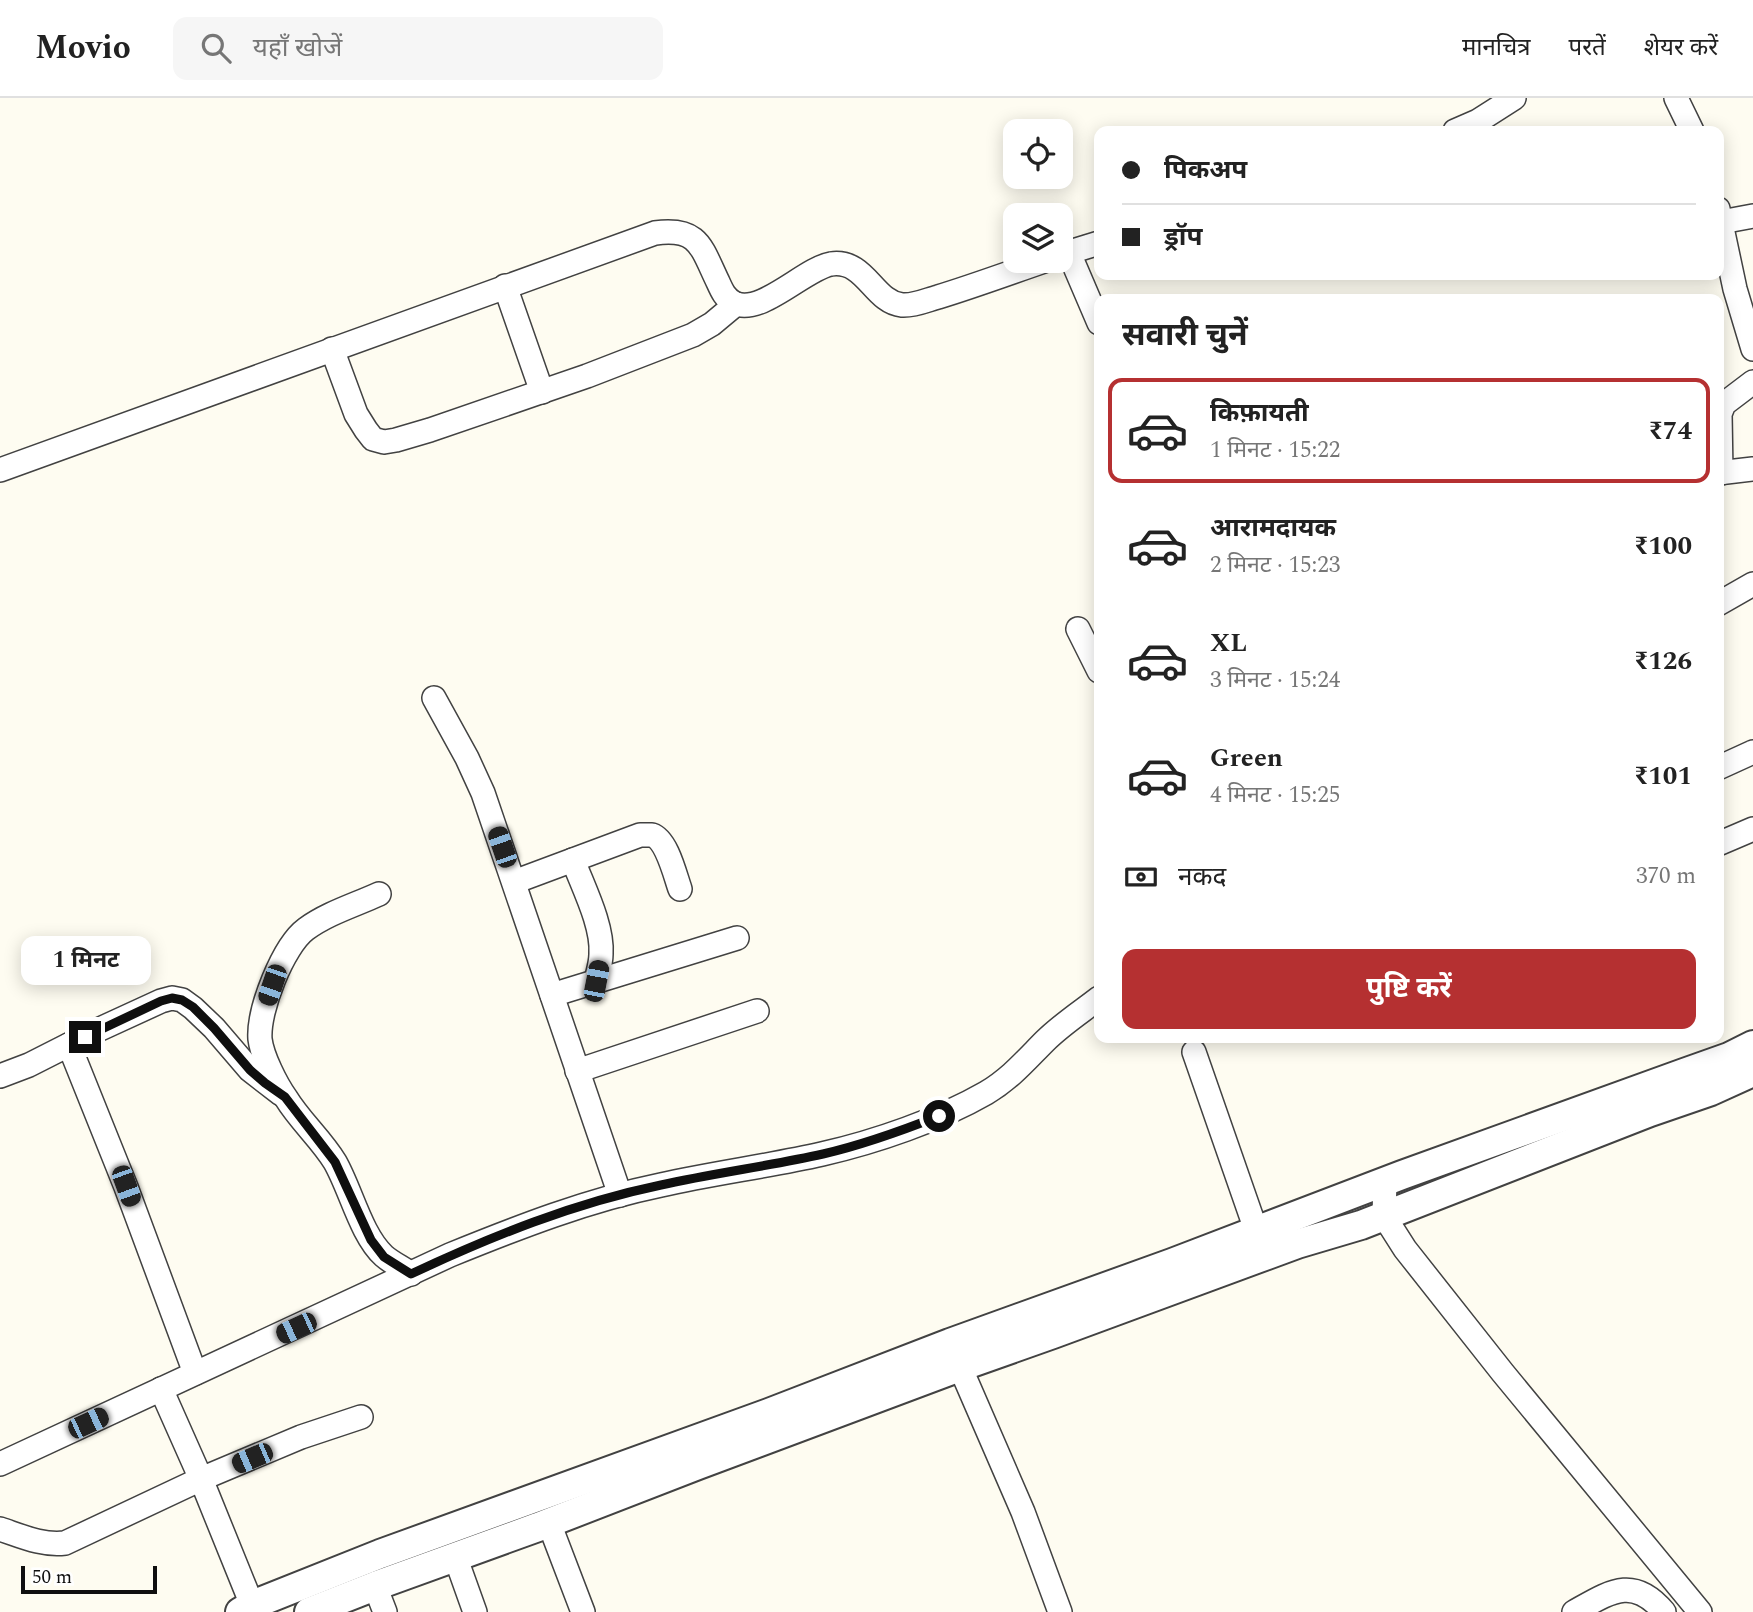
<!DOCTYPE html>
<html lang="hi">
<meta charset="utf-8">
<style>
body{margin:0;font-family:Spectral,"Noto Sans Devanagari",serif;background:#f6f6f6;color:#222;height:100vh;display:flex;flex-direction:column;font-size:26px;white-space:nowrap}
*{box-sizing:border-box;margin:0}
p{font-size:23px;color:#767676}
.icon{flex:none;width:38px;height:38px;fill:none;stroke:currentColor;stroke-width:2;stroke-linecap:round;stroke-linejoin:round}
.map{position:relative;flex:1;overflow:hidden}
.panel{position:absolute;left:1094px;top:196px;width:630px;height:749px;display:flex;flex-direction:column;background:#fff;border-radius:14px;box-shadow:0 4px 18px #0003}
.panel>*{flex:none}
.hud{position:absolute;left:1094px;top:28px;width:630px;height:154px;border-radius:14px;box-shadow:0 4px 18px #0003;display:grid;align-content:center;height:154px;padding:0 28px;background:#fff}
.tools{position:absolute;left:1003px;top:21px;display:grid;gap:14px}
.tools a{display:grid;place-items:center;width:70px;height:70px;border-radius:14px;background:#fff;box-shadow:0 4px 18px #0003;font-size:35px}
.scale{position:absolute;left:21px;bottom:18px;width:136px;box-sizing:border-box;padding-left:7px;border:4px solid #0f0f0f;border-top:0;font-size:19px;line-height:24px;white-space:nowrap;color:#0f0f0f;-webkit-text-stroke:5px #fff;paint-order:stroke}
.end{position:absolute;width:32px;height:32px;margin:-16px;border:9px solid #0f0f0f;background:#fff;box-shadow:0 0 0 4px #fff}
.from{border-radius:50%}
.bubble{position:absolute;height:49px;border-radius:14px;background:#fff;box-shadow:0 4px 18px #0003;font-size:23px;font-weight:700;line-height:49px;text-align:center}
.car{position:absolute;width:21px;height:42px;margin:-21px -10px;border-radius:9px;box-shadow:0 0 5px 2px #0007;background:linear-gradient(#222 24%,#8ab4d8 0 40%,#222 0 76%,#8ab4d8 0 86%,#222 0)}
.hud b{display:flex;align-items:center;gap:24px;height:66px;font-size:26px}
.hud b+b{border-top:2px solid #e0e0e0}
.hud i{width:18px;height:18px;background:#222}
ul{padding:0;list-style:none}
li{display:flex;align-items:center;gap:21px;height:105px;margin:0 14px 10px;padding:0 14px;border:4px solid transparent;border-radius:14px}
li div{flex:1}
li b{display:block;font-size:26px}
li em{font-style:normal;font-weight:700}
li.current{border-color:#b53031}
li>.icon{width:63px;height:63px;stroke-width:1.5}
h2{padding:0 28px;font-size:32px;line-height:84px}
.pay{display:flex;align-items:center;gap:18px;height:77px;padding:0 28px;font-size:26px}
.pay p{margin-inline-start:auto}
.cta{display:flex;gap:14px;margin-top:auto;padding:14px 28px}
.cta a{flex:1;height:80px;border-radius:14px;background:#b53031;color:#fff;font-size:28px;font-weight:700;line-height:80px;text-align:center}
header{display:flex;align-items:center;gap:42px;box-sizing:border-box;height:98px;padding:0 35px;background:#fff;border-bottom:2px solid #e0e0e0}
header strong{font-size:33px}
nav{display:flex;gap:38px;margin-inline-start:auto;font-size:24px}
.search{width:490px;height:63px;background:#f6f6f6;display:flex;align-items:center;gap:18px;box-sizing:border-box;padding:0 24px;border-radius:14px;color:#767676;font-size:26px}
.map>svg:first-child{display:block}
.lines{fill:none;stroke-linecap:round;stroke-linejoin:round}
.minor-casing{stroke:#424242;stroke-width:26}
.tertiary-casing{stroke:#424242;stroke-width:32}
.minor{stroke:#fff;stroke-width:23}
.tertiary{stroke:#fff;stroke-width:28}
.route{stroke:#0f0f0f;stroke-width:9}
</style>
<header>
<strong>Movio</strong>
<div class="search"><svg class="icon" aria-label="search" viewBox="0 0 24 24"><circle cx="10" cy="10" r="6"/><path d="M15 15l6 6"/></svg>यहाँ खोजें</div>
<nav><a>मानचित्र</a><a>परतें</a><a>शेयर करें</a></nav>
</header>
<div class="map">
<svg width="1753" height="1514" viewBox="0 0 1753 1514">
<rect width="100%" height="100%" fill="#fefcf1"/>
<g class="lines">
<g class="minor-casing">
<g id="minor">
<path d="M1676 0 1692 33"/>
<path d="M1455 33 1478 23 1514 0"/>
<path d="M1718 111 1735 191 1753 251"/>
<path d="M1721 124 1753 118"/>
<path d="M1069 155 1099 225"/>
<path d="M1060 157 1099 145"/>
<path d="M505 188 542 294"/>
<path d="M332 251 356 316 366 332 373 341 384 344 396 342 430 332 587 278 693 237 712 226 736 206"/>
<path d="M0 372 655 135C699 129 701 149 718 184 722 193 725 200 734 205 761 218 804 171 831 166 866 161 873 204 902 207 914 208 927 202 938 199 974 188 1009 175 1044 163"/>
<path d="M1718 375 1753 371"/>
<path d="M1721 375 1720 316 1724 306 1753 284"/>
<path d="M1718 506 1753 486"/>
<path d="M1078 531 1099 573"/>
<path d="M434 600 467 660 483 695 620 1097"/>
<path d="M1718 670 1753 654"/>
<path d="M1718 746 1753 731"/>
<path d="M573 762C583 789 603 827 601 856 601 865 598 874 596 883"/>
<path d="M514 784 640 737C643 737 650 737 652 737 667 742 675 777 680 791"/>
<path d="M379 796C355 807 328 815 306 831 283 848 258 912 260 941 262 958 276 986 286 1000 300 1023 321 1041 335 1064 351 1092 361 1137 384 1158 392 1165 403 1170 411 1176"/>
<path d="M552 897 737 840"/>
<path d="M69 947 126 1089 195 1275"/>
<path d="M1194 954 1256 1132"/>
<path d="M577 973 757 913"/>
<path d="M0 978 29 967 100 931 161 903 172 900 182 902 193 910 214 930 250 972 281 996"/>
<path d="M1385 1083 1384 1118 1405 1151 1503 1275 1700 1514"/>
<path d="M954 1255 1023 1414 1060 1514"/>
<path d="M161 1291 201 1381 252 1507"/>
<path d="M0 1366 450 1157C519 1129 588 1102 661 1087 714 1075 769 1068 822 1056 875 1044 939 1022 986 995 1010 981 1026 962 1045 943 1061 927 1081 914 1099 900"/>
<path d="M549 1425 583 1514"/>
<path d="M0 1431C21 1438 43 1448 65 1445L201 1381 301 1339 361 1319"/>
<path d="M455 1458 475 1514"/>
<path d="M375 1488 385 1514"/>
<path d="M1574 1514C1610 1494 1633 1477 1664 1514"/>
</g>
</g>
<g class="tertiary-casing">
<g id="tertiary">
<path d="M240 1514 252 1507 380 1456 766 1316 950 1245 1172 1165 1402 1077 1684 975 1729 959 1753 947"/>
<path d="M309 1514 375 1488 538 1429 698 1367 960 1269 1053 1236 1297 1146 1361 1127 1650 1014 1711 993 1753 974"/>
</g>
</g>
<use href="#minor" class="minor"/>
<use href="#tertiary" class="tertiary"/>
</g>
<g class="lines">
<path class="route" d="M85 939 161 903 172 900 182 902 193 909 214 930 250 972 265 985 285 999 335 1064 371 1142 384 1159 411 1176C492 1138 574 1105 661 1087 715 1075 769 1068 823 1056 862 1047 901 1033 939 1018"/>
</g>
</svg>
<div class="tools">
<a><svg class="icon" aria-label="locate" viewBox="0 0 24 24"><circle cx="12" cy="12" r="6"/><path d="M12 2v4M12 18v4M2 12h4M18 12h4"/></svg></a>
<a><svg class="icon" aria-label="layers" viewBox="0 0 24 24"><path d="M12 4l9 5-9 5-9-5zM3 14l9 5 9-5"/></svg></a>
</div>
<div class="scale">50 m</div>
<i class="end from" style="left:939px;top:1018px"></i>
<i class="end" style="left:85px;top:939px"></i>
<div class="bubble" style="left:21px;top:838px;width:130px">1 मिनट</div>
<i class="car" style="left:502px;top:749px;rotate:341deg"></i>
<i class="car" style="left:596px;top:883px;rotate:11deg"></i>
<i class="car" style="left:272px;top:887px;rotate:199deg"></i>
<i class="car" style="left:126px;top:1088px;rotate:160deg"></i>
<i class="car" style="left:296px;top:1230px;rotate:245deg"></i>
<i class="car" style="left:88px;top:1325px;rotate:65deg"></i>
<i class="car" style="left:252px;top:1360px;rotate:247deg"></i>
<div class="hud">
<b><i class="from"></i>पिकअप</b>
<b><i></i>ड्रॉप</b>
</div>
<section class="panel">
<h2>सवारी चुनें</h2>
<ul>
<li class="current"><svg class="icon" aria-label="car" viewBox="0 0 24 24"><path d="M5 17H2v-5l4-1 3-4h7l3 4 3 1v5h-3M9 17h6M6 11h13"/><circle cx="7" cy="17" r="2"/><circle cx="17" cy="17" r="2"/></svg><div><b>किफ़ायती</b><p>1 मिनट · 15:22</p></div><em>₹74</em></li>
<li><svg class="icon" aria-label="car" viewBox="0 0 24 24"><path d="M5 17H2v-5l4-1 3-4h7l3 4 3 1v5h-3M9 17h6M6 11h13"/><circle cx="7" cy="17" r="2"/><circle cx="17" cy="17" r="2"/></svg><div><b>आरामदायक</b><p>2 मिनट · 15:23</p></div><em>₹100</em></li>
<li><svg class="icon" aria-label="car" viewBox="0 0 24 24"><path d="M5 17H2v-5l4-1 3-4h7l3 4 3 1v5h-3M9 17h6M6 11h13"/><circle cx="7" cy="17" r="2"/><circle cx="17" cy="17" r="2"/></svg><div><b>XL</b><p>3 मिनट · 15:24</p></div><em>₹126</em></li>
<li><svg class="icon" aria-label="car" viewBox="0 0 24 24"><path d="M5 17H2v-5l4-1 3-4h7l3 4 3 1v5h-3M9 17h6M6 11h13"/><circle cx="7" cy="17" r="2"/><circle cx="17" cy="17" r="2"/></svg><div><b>Green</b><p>4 मिनट · 15:25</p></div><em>₹101</em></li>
</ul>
<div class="pay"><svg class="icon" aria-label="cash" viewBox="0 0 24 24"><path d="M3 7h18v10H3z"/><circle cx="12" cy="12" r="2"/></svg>नकद<p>370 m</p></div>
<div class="cta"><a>पुष्टि करें</a></div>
</section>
</div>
